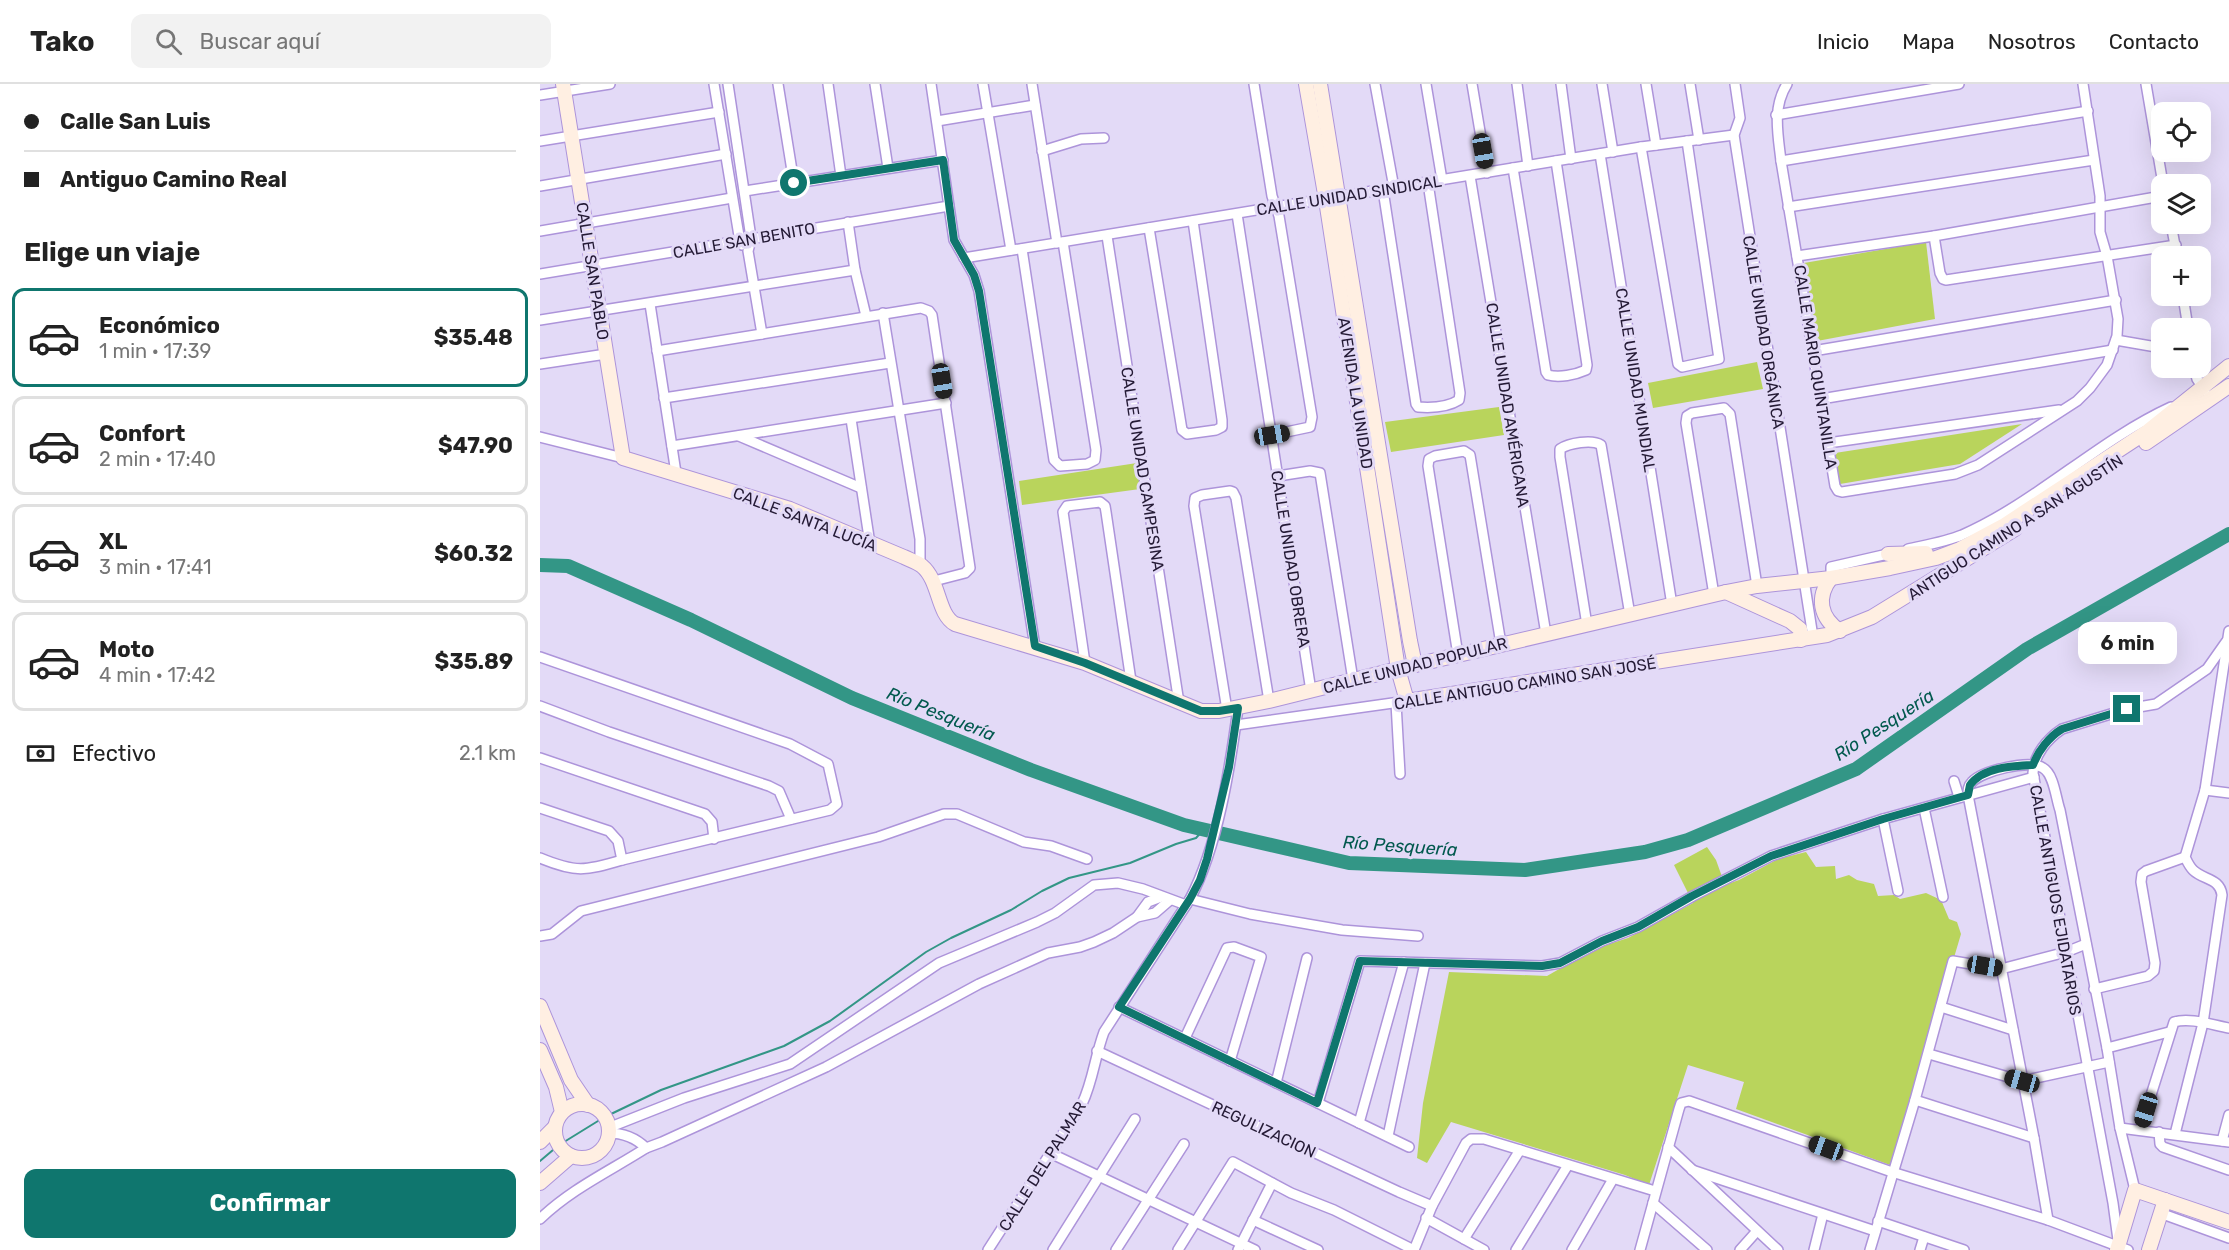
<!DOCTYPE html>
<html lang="es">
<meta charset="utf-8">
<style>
body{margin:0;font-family:Rubik,sans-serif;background:#f2f2f2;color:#222;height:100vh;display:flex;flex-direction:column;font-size:22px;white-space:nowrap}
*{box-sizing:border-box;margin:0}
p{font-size:20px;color:#767676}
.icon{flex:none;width:33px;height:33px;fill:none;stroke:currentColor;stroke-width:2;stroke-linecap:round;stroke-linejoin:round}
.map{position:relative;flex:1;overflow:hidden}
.details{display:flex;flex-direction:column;background:#fff;width:540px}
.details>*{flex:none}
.banner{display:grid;align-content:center;height:132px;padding:0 24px;background:#fff}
.tools{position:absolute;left:1611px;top:18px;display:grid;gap:12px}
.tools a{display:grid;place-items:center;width:60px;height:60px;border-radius:12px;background:#fff;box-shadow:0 6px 24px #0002;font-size:30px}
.end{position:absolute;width:27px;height:27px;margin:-14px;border:8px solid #0f766e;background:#fff;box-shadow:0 0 0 3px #fff}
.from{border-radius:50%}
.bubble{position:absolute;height:42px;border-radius:12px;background:#fff;box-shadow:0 6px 24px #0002;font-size:20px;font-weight:700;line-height:42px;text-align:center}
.car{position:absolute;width:18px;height:36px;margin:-18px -9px;border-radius:8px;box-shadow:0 0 4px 2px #0007;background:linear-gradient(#222 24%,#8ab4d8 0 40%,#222 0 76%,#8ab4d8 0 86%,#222 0)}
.banner b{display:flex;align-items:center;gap:21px;height:57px;font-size:22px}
.banner b+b{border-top:2px solid #e0e0e0}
.banner i{width:15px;height:15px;background:#222}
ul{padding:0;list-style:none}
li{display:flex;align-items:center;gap:18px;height:99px;margin:0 12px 9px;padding:0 12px;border:3px solid #e0e0e0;border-radius:12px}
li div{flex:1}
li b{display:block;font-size:22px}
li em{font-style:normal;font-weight:700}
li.current{border-color:#0f766e}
li>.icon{width:54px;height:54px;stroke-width:1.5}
h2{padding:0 24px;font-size:27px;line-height:72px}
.pay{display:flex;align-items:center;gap:15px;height:66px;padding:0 24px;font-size:22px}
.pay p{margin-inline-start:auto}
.cta{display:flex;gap:12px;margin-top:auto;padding:12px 24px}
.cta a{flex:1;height:69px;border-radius:12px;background:#0f766e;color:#fff;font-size:24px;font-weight:700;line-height:69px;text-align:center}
header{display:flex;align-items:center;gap:36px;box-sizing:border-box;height:84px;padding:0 30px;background:#fff;border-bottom:2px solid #e0e0e0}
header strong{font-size:28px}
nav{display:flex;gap:33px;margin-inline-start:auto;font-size:21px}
.search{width:420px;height:54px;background:#f2f2f2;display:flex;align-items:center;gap:15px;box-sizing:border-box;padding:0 21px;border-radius:12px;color:#767676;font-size:22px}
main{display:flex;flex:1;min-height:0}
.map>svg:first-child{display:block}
.green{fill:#b9d45c}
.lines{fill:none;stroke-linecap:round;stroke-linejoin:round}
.stream{stroke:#339686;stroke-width:2}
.river{stroke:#339686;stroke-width:14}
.street-casing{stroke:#ad94da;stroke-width:12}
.secondary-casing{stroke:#ad94da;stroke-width:16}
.street{stroke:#fff;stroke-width:9}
.secondary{stroke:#ffefe2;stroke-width:14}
.route{stroke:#0f766e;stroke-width:8}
.labels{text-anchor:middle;stroke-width:6;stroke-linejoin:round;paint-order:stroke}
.street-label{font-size:16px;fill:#241a35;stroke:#e3daf7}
.water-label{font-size:18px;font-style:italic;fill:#02594e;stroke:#e3daf7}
</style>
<header>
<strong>Tako</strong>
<div class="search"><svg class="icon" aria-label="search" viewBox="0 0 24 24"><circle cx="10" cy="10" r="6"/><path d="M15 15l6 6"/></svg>Buscar aquí</div>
<nav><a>Inicio</a><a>Mapa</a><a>Nosotros</a><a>Contacto</a></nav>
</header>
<main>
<section class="details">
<div class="banner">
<b><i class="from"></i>Calle San Luis</b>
<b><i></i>Antiguo Camino Real</b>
</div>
<h2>Elige un viaje</h2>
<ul>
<li class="current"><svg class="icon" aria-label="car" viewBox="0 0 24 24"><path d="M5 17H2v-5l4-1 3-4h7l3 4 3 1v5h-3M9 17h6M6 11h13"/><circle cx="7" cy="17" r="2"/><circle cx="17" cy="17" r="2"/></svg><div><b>Económico</b><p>1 min · 17:39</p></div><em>$35.48</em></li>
<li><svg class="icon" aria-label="car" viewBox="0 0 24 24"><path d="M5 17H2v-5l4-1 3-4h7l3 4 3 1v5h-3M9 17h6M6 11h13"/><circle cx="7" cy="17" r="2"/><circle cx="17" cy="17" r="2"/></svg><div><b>Confort</b><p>2 min · 17:40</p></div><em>$47.90</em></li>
<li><svg class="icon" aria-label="car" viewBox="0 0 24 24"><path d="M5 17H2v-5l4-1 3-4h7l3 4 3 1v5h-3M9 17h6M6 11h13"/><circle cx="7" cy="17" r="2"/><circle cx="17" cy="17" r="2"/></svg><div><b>XL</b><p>3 min · 17:41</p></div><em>$60.32</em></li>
<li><svg class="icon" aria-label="car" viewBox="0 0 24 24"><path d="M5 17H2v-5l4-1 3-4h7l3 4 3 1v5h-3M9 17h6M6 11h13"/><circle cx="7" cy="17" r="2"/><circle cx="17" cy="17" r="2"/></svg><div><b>Moto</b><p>4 min · 17:42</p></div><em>$35.89</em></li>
</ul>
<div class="pay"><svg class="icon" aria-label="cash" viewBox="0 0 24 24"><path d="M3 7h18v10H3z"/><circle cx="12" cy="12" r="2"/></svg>Efectivo<p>2.1 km</p></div>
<div class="cta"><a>Confirmar</a></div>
</section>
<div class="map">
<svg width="1689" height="1166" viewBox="0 0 1689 1166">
<rect width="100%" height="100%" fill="#e3daf7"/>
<g class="green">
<path d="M1386 158 1395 235 1277 257 1264 179Z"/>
<path d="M1217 278 1223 305 1113 324 1108 299Z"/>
<path d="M959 323 964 351 851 368 845 338Z"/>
<path d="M1482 340 1420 380 1300 400 1295 369Z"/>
<path d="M597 379 600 405 482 421 479 397Z"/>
<path d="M1167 763 1176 776 1185 801 1199 796 1238 775 1266 768 1276 783 1295 782 1296 795 1309 791 1317 796 1334 800 1338 812 1354 811 1360 815 1386 809 1401 816 1409 835 1417 838 1421 850 1360 1055 1350 1081 1196 1025 1204 998 1148 981 1109 1101 1085 1091 911 1038 887 1079 877 1074 883 1019 909 888 1007 892 1054 865 1088 854 1153 819 1134 781Z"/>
</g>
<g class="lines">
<g class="stream">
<path d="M71 1030 121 1006 244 962 290 937 386 868 411 854 471 826 502 807 529 794 590 779 636 760 656 754 664 745"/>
<path d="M24 1058 58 1037"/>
<path d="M0 1077 13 1066"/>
</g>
<path class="river" d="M0 481 28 482 151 536 312 614 491 686 644 741 809 779 985 786 1105 768 1148 756 1316 685 1487 565 1689 450"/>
<g class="street-casing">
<g id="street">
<path d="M174 0 200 158 202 161"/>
<path d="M188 0 210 147 211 156 208 167 222 250"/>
<path d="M238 0 254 99"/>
<path d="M288 0 301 92"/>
<path d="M335 0 348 84"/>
<path d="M391 0 414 156 434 191 439 207 495 563"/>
<path d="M443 0 471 166"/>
<path d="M492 0 517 159"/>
<path d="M714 0 732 112 739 132 772 333 770 343 732 351"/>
<path d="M835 0 854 104"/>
<path d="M886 0 902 96"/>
<path d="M932 0 947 89"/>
<path d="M977 0 988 82"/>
<path d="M1021 0 1031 75"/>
<path d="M1062 0 1073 68"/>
<path d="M1106 0 1116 61"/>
<path d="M1150 0 1159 56"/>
<path d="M1195 0 1200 34 1194 51 1273 553"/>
<path d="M1247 0C1232 24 1238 50 1241 77L1295 402 1298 407 1302 408 1415 390 1438 381 1537 317 1550 304 1567 281 1577 252 1578 235 1567 172 1560 148V112L1543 0"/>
<path d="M1606 0 1623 100"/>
<path d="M0 11 70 0"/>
<path d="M1236 31 1419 0"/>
<path d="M397 37 495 21"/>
<path d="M0 57 179 28"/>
<path d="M1101 63 1138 280 1142 283 1179 275 1147 57"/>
<path d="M502 67 541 55 564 54"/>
<path d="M1060 70 1132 521"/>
<path d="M1241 77 1548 27"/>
<path d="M973 84 1006 288 1008 291C1019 294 1035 291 1046 286L1047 281 1016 77"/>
<path d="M930 92 1006 550"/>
<path d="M0 102 186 70"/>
<path d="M843 106 876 320 878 323C891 324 908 323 919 316L920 309 888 99"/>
<path d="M205 107 403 76"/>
<path d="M1248 123 1554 76"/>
<path d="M697 130 771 607"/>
<path d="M308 138 315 186 326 232"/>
<path d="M1631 140 1637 172"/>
<path d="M609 144 642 346 647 350 676 346 682 343V336L653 137"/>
<path d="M0 147 192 114"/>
<path d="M567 152 639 619"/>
<path d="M1394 152 1400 189 1403 195 1406 196 1636 161"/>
<path d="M482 165 514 376 520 382 547 380 555 376 556 366 523 158"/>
<path d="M1257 172 1394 152 1622 112"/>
<path d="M424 174 1101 63 1194 51"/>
<path d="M0 190 409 122"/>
<path d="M1643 212 1648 244"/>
<path d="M110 220 136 389"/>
<path d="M343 229 380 455V480"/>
<path d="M0 236 315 186"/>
<path d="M1576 256 1622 264"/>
<path d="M117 267 381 224 389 227 392 231 430 484 425 489 394 497"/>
<path d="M1273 267 1576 216"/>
<path d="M0 280 66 270"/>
<path d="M1654 284 1657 295 1665 307"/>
<path d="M124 314 350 279"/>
<path d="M1281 315 1573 266"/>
<path d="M311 335 330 460"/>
<path d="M199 352 321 404"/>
<path d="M0 353 83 374"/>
<path d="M1288 359 1519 326"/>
<path d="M132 362 406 319"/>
<path d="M738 392 770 387 780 389 813 596"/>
<path d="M1368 465C1386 461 1405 458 1422 451 1497 418 1557 357 1631 323"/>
<path d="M1291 494V483L1352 469"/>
<path d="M1174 511 1146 339 1147 332 1152 329 1184 324 1190 330 1217 502"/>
<path d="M1047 541 1020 373V365C1029 359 1052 355 1061 361L1090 531"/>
<path d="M918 571 888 382 889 375 895 372 924 367 930 371 961 560"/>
<path d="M0 573 250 660 288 680 297 720 290 726 82 776C45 787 36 789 0 774"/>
<path d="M545 579 523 428 527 422 560 418 565 422 566 428 591 597"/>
<path d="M856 619 860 690"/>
<path d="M0 622 69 648 229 702 239 707 251 735"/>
<path d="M687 626 654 422 655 414 662 411 690 407 693 408 696 414 729 617"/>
<path d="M696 641 867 617"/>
<path d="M0 674 165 730 172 738 174 755"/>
<path d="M1414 697 1419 713"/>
<path d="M1665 706 1689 709"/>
<path d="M0 724 69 747 78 757 82 776"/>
<path d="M1384 724 1403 813"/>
<path d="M1343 735 1358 807"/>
<path d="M650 815 710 830 802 846 878 852"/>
<path d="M597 833 608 818 621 813"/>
<path d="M0 852 12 850 41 827 338 753 404 730H417L484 758 511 762 547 775"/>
<path d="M1554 905 1608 892 1614 887 1615 879 1601 798 1602 790 1606 787 1645 773"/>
<path d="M579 923 869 1063"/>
<path d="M1401 923 1473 946"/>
<path d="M645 954 687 864 694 863 721 873 690 977"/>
<path d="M1567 964 1629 948"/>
<path d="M557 967 859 1108 892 1122"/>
<path d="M1389 970 1482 997 1569 978"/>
<path d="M736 999 767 874"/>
<path d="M1375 1016 1494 1054"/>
<path d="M778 1019 820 877 1002 882 1020 879 1062 857 1098 843 1153 812 1231 772 1343 735 1494 693"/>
<path d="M819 1039 864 878"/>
<path d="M68 1044 144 1014 250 980 399 879 497 838 515 829 554 801 578 799 603 805 646 821"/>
<path d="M1580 1044 1689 1058"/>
<path d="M1600 1046 1634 938C1650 933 1672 941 1689 944"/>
<path d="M1619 1048 1620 1060 1623 1063 1689 1086"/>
<path d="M68 1049C83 1049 96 1054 106 1064L122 1058 286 983 439 900 508 869 540 863 554 858 573 849 597 833 615 829 630 816"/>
<path d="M1635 1050 1663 939 1682 811C1680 794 1663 796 1653 786 1649 782 1647 777 1645 773L1665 706 1689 547"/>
<path d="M848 1052 885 879"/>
<path d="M1682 1057 1689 1031"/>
<path d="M1128 1063 1238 1166"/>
<path d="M510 1069 715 1166"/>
<path d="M1152 1086 1335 1147"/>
<path d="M1113 1119 1167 1166"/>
<path d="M1620 1129 1689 1154"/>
<path d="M886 1134 944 1166"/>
<path d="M0 1135C31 1105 70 1087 106 1064"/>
<path d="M713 1136 778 1166"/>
<path d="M1508 1136 1494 1054 1428 711C1428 706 1428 702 1432 698 1442 687 1489 675 1503 684 1514 690 1516 715 1520 726L1567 964 1580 1044 1595 1106"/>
<path d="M1338 1137 1424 1166"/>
<path d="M924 1155 980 1066"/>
<path d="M1578 1156 1573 1119 1493 689C1494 671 1507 655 1522 645L1587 625 1616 620 1667 585 1686 558"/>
<path d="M448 1166 542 1020C553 997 555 972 564 948L650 815C678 762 690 684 698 624"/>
<path d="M513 1166 595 1035"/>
<path d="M576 1166 644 1060"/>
<path d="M638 1166 693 1078 751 1109 794 1126 874 1166"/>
<path d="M698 1166 732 1099"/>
<path d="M874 1166 892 1122 926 1059 931 1055H944L1115 1107"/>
<path d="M976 1166 1028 1081"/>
<path d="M1032 1166 1073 1095"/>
<path d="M1100 1166 1139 1025 1141 1019 1149 1017 1352 1088 1508 1136 1588 1166"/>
<path d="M1200 1166 1217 1147"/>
<path d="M1274 1166 1283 1130"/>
<path d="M1330 1166 1375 1016 1413 877 1461 885 1526 868 1546 860"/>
<path d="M1380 1166 1384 1153"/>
</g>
</g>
<g class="secondary-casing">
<g id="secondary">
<path d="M23 0 83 374 250 425 364 473C370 476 377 478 382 482 400 497 397 530 415 540L545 579 661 627H679L729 617 858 585 1186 508 1217 502 1291 494 1350 484 1396 474 1420 465 1463 442 1608 347 1689 282"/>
<path d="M766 0 786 116 858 585 867 617 1287 551 1332 533 1475 445"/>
<path d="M780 0 870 557 875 581"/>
<path d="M1606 359 1689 302"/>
<path d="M1348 470 1386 469"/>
<path d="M1291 494C1276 513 1280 534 1300 547"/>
<path d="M1186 508 1250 537 1260 545 1261 556"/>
<path d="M0 922 31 996 48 1021"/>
<path d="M0 966 16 1003 22 1028"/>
<circle cx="42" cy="1047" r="27"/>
<path d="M0 1058 15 1043"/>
<path d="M0 1099 31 1072"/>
<path d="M1577 1166 1595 1106 1689 1138"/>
<path d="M1609 1166 1625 1116"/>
</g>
</g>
<use href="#street" class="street"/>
<use href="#secondary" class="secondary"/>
</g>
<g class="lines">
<path class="route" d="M254 99 403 76 414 156 434 191 439 207 495 562 545 579 661 627H679L698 624 689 683 667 775 660 796 650 815 579 923 777 1019 820 877 1002 882 1020 879 1062 857 1098 843 1152 812 1231 772 1343 735 1428 711 1430 701C1443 683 1473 682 1493 681 1498 667 1509 653 1522 645L1587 625"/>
</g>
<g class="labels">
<g class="street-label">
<text transform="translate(809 111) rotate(-9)" y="6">CALLE UNIDAD SINDICAL</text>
<text transform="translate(204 156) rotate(-10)" y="6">CALLE SAN BENITO</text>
<text transform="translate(53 187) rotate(81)" y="6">CALLE SAN PABLO</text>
<text transform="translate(1224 248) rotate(81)" y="6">CALLE UNIDAD ORGÁNICA</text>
<text transform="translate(1276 283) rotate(81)" y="6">CALLE MARIO QUINTANILLA</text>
<text transform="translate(1096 296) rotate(81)" y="6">CALLE UNIDAD MUNDIAL</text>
<text transform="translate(816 309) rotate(81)" y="6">AVENIDA LA UNIDAD</text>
<text transform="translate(968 321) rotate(81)" y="6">CALLE UNIDAD AMÉRICANA</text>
<text transform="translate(603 385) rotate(81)" y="6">CALLE UNIDAD CAMPESINA</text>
<text transform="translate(265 435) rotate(21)" y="6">CALLE SANTA LUCÍA</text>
<text transform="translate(1475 443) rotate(-33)" y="6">ANTIGUO CAMINO A SAN AGUSTÍN</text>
<text transform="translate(751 475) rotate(81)" y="6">CALLE UNIDAD OBRERA</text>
<text transform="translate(875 581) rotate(-14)" y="6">CALLE UNIDAD POPULAR</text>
<text transform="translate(985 599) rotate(-9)" y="6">CALLE ANTIGUO CAMINO SAN JOSÉ</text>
<text transform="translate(1516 816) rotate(80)" y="6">CALLE ANTIGUOS EJIDATARIOS</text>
<text transform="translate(724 1045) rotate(25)" y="6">REGULIZACION</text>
<text transform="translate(502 1082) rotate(-58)" y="6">CALLE DEL PALMAR</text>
</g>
<g class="water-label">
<text transform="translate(401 630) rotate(22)" y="6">Río Pesquería</text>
<text transform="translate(1344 641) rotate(-33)" y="6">Río Pesquería</text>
<text transform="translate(860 762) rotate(4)" y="6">Río Pesquería</text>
</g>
</g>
</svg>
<div class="tools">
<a><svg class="icon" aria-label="locate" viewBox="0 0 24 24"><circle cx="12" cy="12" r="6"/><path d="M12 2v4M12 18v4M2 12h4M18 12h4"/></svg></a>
<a><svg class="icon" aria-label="layers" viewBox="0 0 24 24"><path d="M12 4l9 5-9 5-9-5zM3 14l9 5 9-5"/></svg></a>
<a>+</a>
<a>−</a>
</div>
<i class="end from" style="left:254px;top:99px"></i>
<i class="end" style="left:1587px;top:625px"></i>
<div class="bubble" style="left:1538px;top:538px;width:99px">6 min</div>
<i class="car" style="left:943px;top:67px;rotate:170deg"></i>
<i class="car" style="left:402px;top:297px;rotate:171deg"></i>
<i class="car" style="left:732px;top:351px;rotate:81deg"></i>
<i class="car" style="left:1445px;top:882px;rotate:99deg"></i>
<i class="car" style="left:1482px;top:997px;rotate:286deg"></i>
<i class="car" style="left:1606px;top:1026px;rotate:197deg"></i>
<i class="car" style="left:1286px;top:1064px;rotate:290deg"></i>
</div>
</main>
